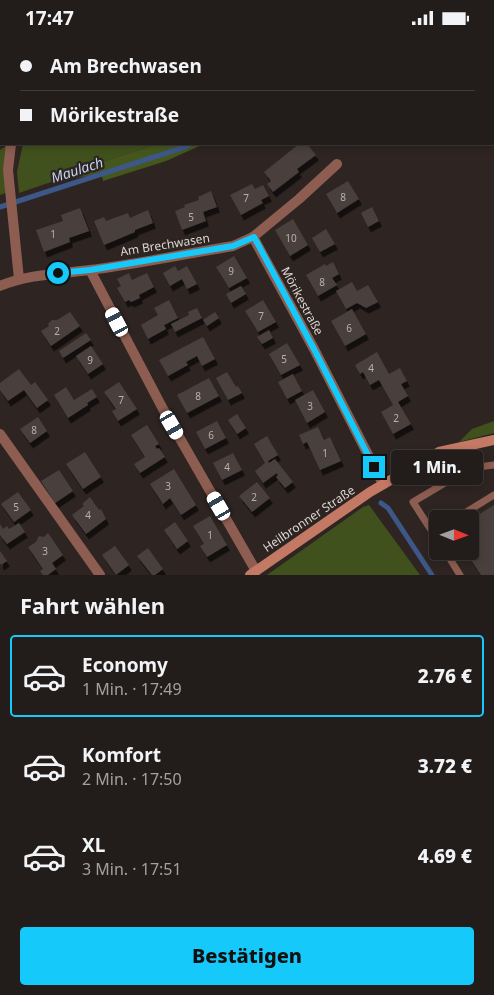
<!DOCTYPE html>
<html lang="de">
<meta charset="utf-8">
<style>
body{margin:0;font-family:"Noto Sans",sans-serif;background:#2e2927;color:#f1f3f6;height:100vh;display:flex;flex-direction:column;font-size:19px;white-space:nowrap}
*{box-sizing:border-box;margin:0}
p{font-size:16px;color:#a2a1a2}
.icon{flex:none;width:28px;height:28px;fill:none;stroke:currentColor;stroke-width:2;stroke-linecap:round;stroke-linejoin:round}
.map{position:relative;height:540px;overflow:hidden}
.sheet{display:flex;flex-direction:column;background:#221c1a;flex:1}
.sheet>*{flex:none}
.banner{position:absolute;left:0px;top:0px;width:495px;height:110px;box-shadow:0 2px 8px #0003,0 0 0 1px #3f3a39;display:grid;align-content:center;height:110px;padding:0 20px;background:#221c1a}
.needle{width:32px;rotate:91deg}
.controls{position:absolute;left:429px;top:475px;display:grid;gap:10px}
.controls a{display:grid;place-items:center;width:50px;height:50px;border-radius:5px;background:#221c1a;box-shadow:0 2px 8px #0003,0 0 0 1px #3f3a39;font-size:25px}
.end{position:absolute;width:22px;height:22px;margin:-11px;border:6px solid #15cafb;background:#111;box-shadow:0 0 0 2px #111}
.from{border-radius:50%}
.bubble{position:absolute;height:35px;border-radius:5px;background:#221c1a;box-shadow:0 2px 8px #0003,0 0 0 1px #3f3a39;font-size:16px;font-weight:800;line-height:35px;text-align:center}
.car{position:absolute;width:15px;height:30px;margin:-15px -8px;border-radius:6px;box-shadow:0 0 4px 1px #0007;background:linear-gradient(#fff 24%,#345 0 40%,#fff 0 76%,#345 0 86%,#fff 0)}
.banner b{display:flex;align-items:center;gap:18px;height:48px;font-size:19px}
.banner b+b{border-top:1px solid #3f3a39}
.banner i{width:12px;height:12px;background:#f1f3f6}
ul{padding:0;list-style:none}
li{display:flex;align-items:center;gap:15px;height:82px;margin:0 10px 8px;padding:0 10px;border:2px solid transparent;border-radius:5px}
li div{flex:1}
li b{display:block;font-size:19px}
li em{font-style:normal;font-weight:800}
li.selected{border-color:#15cafb}
li>.icon{width:45px;height:45px;stroke-width:1.5}
h2{padding:0 20px;font-size:22px;line-height:60px}
.button{display:flex;gap:10px;margin-top:auto;padding:10px 20px}
.button a{flex:1;height:58px;border-radius:5px;background:#15cafb;color:#111;font-size:20px;font-weight:800;line-height:58px;text-align:center}
.status{display:flex;justify-content:space-between;align-items:center;height:35px;padding:0 25px;background:#221c1a;direction:ltr}
.status svg{height:14px;fill:currentColor}
.map>svg:first-child{display:block}
.green{fill:#41511d}
.forest{fill:#45571d}
.lines{fill:none;stroke-linecap:round;stroke-linejoin:round}
.stream{stroke:#3d5788;stroke-width:5}
.building{fill:#483f3d;filter:url(#shadow)}
.service{stroke:#8c5d50;stroke-width:7}
.minor{stroke:#8c5d50;stroke-width:10}
.secondary{stroke:#c47965;stroke-width:10}
.route{stroke:#15cafb;stroke-width:6}
.labels{text-anchor:middle;stroke-width:4.5;stroke-linejoin:round;paint-order:stroke}
.number-label{font-size:10px;fill:#b8b1af}
.street-label{font-size:12px;fill:#ddd7d5;stroke:#2e2522}
.water-label{font-size:14px;font-style:italic;fill:#c2d4f2;stroke:#2e2522}
</style>
<div class="status"><b>17:47</b><svg viewBox="0 0 49 12"><path d="M0 12V9h3v3zM5 12V6h3v6zM10 12V3h3v9zM15 12V0h3v12zM26 1h20v11H26zM47 4h2v5h-2z"/></svg></div>
<div class="map">
<svg width="494" height="540" viewBox="0 0 494 540">
<defs>
<filter id="shadow"><feDropShadow dx="3" dy="5.5" stdDeviation="0" flood-color="#0009"/></filter>
</defs>
<rect width="100%" height="100%" fill="#2e2522"/>
<g class="green">
<path d="M0 0H123L1 1V14Z"/>
<path d="M146 0H291L144 1Z"/>
<path d="M310 0H494L309 1Z"/>
<path d="M9 109 6 158 0 160V115Z"/>
<path d="M23 109H157L99 128 102 139 54 146 19 158 17 137Z"/>
<path d="M494 386V398L459 407 472 394Z"/>
<path d="M369 470 420 540H267L363 472Z"/>
</g>
<path class="forest" d="M157 109H204L166 126 103 146 99 128Z"/>
<g class="lines">
<g class="stream">
<path d="M298 1 299 0"/>
<path d="M0 172 185 112 190 109"/>
<path d="M381 468 388 473 432 540"/>
</g>
</g>
<g class="building">
<path d="M299 109H307L316 120 297 134 299 137 273 157 267 149 271 146 264 137Z"/>
<path d="M348 146 359 164 337 178 326 159Z"/>
<path d="M252 149 255 154 263 150 269 161 261 165 263 168 241 180 230 160Z"/>
<path d="M211 156 217 172 203 177 206 186 182 195 175 176 185 172 184 170 199 165 198 162Z"/>
<path d="M372 172 379 186 368 192 361 178Z"/>
<path d="M80 173 89 196 69 203 70 207 44 217 36 195 63 186 61 180Z"/>
<path d="M148 175 153 188 135 195V197L104 210 94 186 104 182 106 186 128 178 130 183Z"/>
<path d="M293 184 308 210 290 221 275 195Z"/>
<path d="M326 194 335 209 320 217 312 203Z"/>
<path d="M234 221 247 243 229 253 216 232Z"/>
<path d="M333 227 339 239 332 243 337 250 318 261 306 240 325 229 326 231Z"/>
<path d="M175 231 178 236 187 231 197 249 187 254 182 244 170 251 163 238Z"/>
<path d="M129 238 132 245 147 238 154 252 139 260 140 263 131 267 129 265 125 267 117 253 121 251 117 244Z"/>
<path d="M352 247 357 256 368 250 378 267 366 273 357 268 346 274 336 256Z"/>
<path d="M241 251 246 259 231 268 226 259Z"/>
<path d="M169 265 178 283 164 290 166 294 148 304 141 290 158 280 154 273Z"/>
<path d="M263 265 276 287 258 297 245 276Z"/>
<path d="M197 273 202 283 175 297 171 289 189 280 188 277Z"/>
<path d="M352 274 366 299 345 311 331 286Z"/>
<path d="M70 277 80 291 51 311 41 296 49 291 48 289 52 285H57Z"/>
<path d="M215 277 219 283 207 291 203 285Z"/>
<path d="M269 295 273 303 262 309 257 302Z"/>
<path d="M86 298 91 305 63 323 59 316Z"/>
<path d="M203 302 215 324 202 331 197 321 186 327 188 330 168 341 159 325Z"/>
<path d="M287 308 300 330 281 340 269 319Z"/>
<path d="M91 311 103 329 88 339 76 321Z"/>
<path d="M377 317 389 339 400 333 407 346 401 349 408 361 398 367 411 389 393 399 381 377 393 370 379 345 370 350 363 337 360 339 355 330Z"/>
<path d="M19 334 31 350 35 347 48 365 37 373 24 355 8 366 0 355V348Z"/>
<path d="M227 337 236 352 238 351 242 358 228 365 216 343Z"/>
<path d="M293 339 302 356 287 364 278 347Z"/>
<path d="M209 343 219 361 187 378 177 360Z"/>
<path d="M119 347 137 374 118 386 112 376 116 374 104 357Z"/>
<path d="M66 352 74 365 92 354 97 362 87 368 88 370 68 383 54 360Z"/>
<path d="M313 355 325 377 307 388 295 365Z"/>
<path d="M237 379 246 393 237 399 228 385Z"/>
<path d="M38 382 47 396 30 408 20 394Z"/>
<path d="M217 386 226 403 205 414 196 397Z"/>
<path d="M147 390 159 409 155 411 157 414 159 413 165 422 140 438 134 429 145 422 131 400Z"/>
<path d="M318 392 324 405 330 402 341 426 320 435 307 407 303 409 299 400Z"/>
<path d="M267 401 278 420 268 426 269 428 275 424 293 447 285 453 276 442 278 440 277 438 263 448 255 436 265 428 254 409Z"/>
<path d="M85 417 101 442 83 454 66 429Z"/>
<path d="M233 418 242 435 222 445 213 428Z"/>
<path d="M174 434 196 470 181 480 170 463 163 469 150 449Z"/>
<path d="M59 435 73 456 55 468 41 446Z"/>
<path d="M257 447 270 463 252 477 239 461Z"/>
<path d="M18 457 31 475 14 487 1 469Z"/>
<path d="M90 462 99 475 101 474 106 484 86 499 72 480 84 471 82 469Z"/>
<path d="M494 470V540H481L465 516H470V485Z"/>
<path d="M210 481 227 510 207 522 200 511 204 509 193 491Z"/>
<path d="M175 487 188 506 177 514 164 495Z"/>
<path d="M19 488 25 497 7 509 0 500V489L3 494 7 491 9 494Z"/>
<path d="M48 498 63 520 52 528 56 534 48 540H43L40 536 43 534 28 512 36 507 39 501 44 502Z"/>
<path d="M115 511 129 530 116 540 102 520Z"/>
<path d="M148 513 163 534 155 540H152L137 521Z"/>
<path d="M0 516 7 526 1 530 0 528Z"/>
</g>
<g class="lines">
<g class="service">
<path d="M455 484 494 460"/>
<path d="M438 495 433 498 438 505"/>
<path d="M433 498 413 467 470 433 494 430"/>
<path d="M445 516 460 540"/>
</g>
<g class="minor">
<path d="M130 1 131 0"/>
<path d="M11 109 8 135 19 244"/>
<path d="M253 202 314 314 383 449"/>
<path d="M90 235 163 374 256 536"/>
<path d="M0 251C29 239 59 239 90 235 138 229 185 219 233 211L253 202 299 164 337 129"/>
<path d="M0 399 100 540"/>
</g>
<path class="secondary" d="M250 540 370 457 439 417 494 405"/>
</g>
<g class="lines">
<path class="route" d="M58 238 90 235 233 211 254 202 314 314 374 432"/>
</g>
<g class="labels">
<g class="number-label">
<text x="343" y="166">8</text>
<text x="246" y="167">7</text>
<text x="191" y="186">5</text>
<text x="53" y="203">1</text>
<text x="291" y="207">10</text>
<text x="231" y="240">9</text>
<text x="322" y="251">8</text>
<text x="261" y="285">7</text>
<text x="349" y="297">6</text>
<text x="57" y="300">2</text>
<text x="284" y="328">5</text>
<text x="90" y="329">9</text>
<text x="371" y="337">4</text>
<text x="198" y="365">8</text>
<text x="121" y="369">7</text>
<text x="310" y="375">3</text>
<text x="396" y="387">2</text>
<text x="34" y="399">8</text>
<text x="211" y="404">6</text>
<text x="325" y="422">1</text>
<text x="227" y="436">4</text>
<text x="168" y="455">3</text>
<text x="254" y="466">2</text>
<text x="16" y="476">5</text>
<text x="88" y="484">4</text>
<text x="210" y="504">1</text>
<text x="45" y="520">3</text>
</g>
<g class="street-label">
<text transform="translate(165 210) rotate(-9)" y="4">Am Brechwasen</text>
<text transform="translate(302 266) rotate(62)" y="4">Mörikestraße</text>
<text transform="translate(309 484) rotate(-34)" y="4">Heilbronner Straße</text>
</g>
<g class="water-label">
<text transform="translate(77 135) rotate(-18)" y="5">Maulach</text>
</g>
</g>
</svg>
<div class="controls">
<a><svg class="needle" viewBox="-14 -14 28 28"><path d="M0-13l5 13h-10z" fill="#e53935"/><path d="M0 13l5-13h-10z" fill="#a2a1a2"/></svg></a>
</div>
<i class="end from" style="left:58px;top:238px"></i>
<i class="end" style="left:374px;top:432px"></i>
<div class="bubble" style="left:391px;top:415px;width:92px">1 Min.</div>
<i class="car" style="left:117px;top:287px;rotate:332deg"></i>
<i class="car" style="left:172px;top:390px;rotate:150deg"></i>
<i class="car" style="left:219px;top:471px;rotate:330deg"></i>
<div class="banner">
<b><i class="from"></i>Am Brechwasen</b>
<b><i></i>Mörikestraße</b>
</div>
</div>
<section class="sheet">
<h2>Fahrt wählen</h2>
<ul>
<li class="selected"><svg class="icon" aria-label="car" viewBox="0 0 24 24"><path d="M5 17H2v-5l4-1 3-4h7l3 4 3 1v5h-3M9 17h6M6 11h13"/><circle cx="7" cy="17" r="2"/><circle cx="17" cy="17" r="2"/></svg><div><b>Economy</b><p>1 Min. · 17:49</p></div><em>2.76 €</em></li>
<li><svg class="icon" aria-label="car" viewBox="0 0 24 24"><path d="M5 17H2v-5l4-1 3-4h7l3 4 3 1v5h-3M9 17h6M6 11h13"/><circle cx="7" cy="17" r="2"/><circle cx="17" cy="17" r="2"/></svg><div><b>Komfort</b><p>2 Min. · 17:50</p></div><em>3.72 €</em></li>
<li><svg class="icon" aria-label="car" viewBox="0 0 24 24"><path d="M5 17H2v-5l4-1 3-4h7l3 4 3 1v5h-3M9 17h6M6 11h13"/><circle cx="7" cy="17" r="2"/><circle cx="17" cy="17" r="2"/></svg><div><b>XL</b><p>3 Min. · 17:51</p></div><em>4.69 €</em></li>
</ul>
<div class="button"><a>Bestätigen</a></div>
</section>
